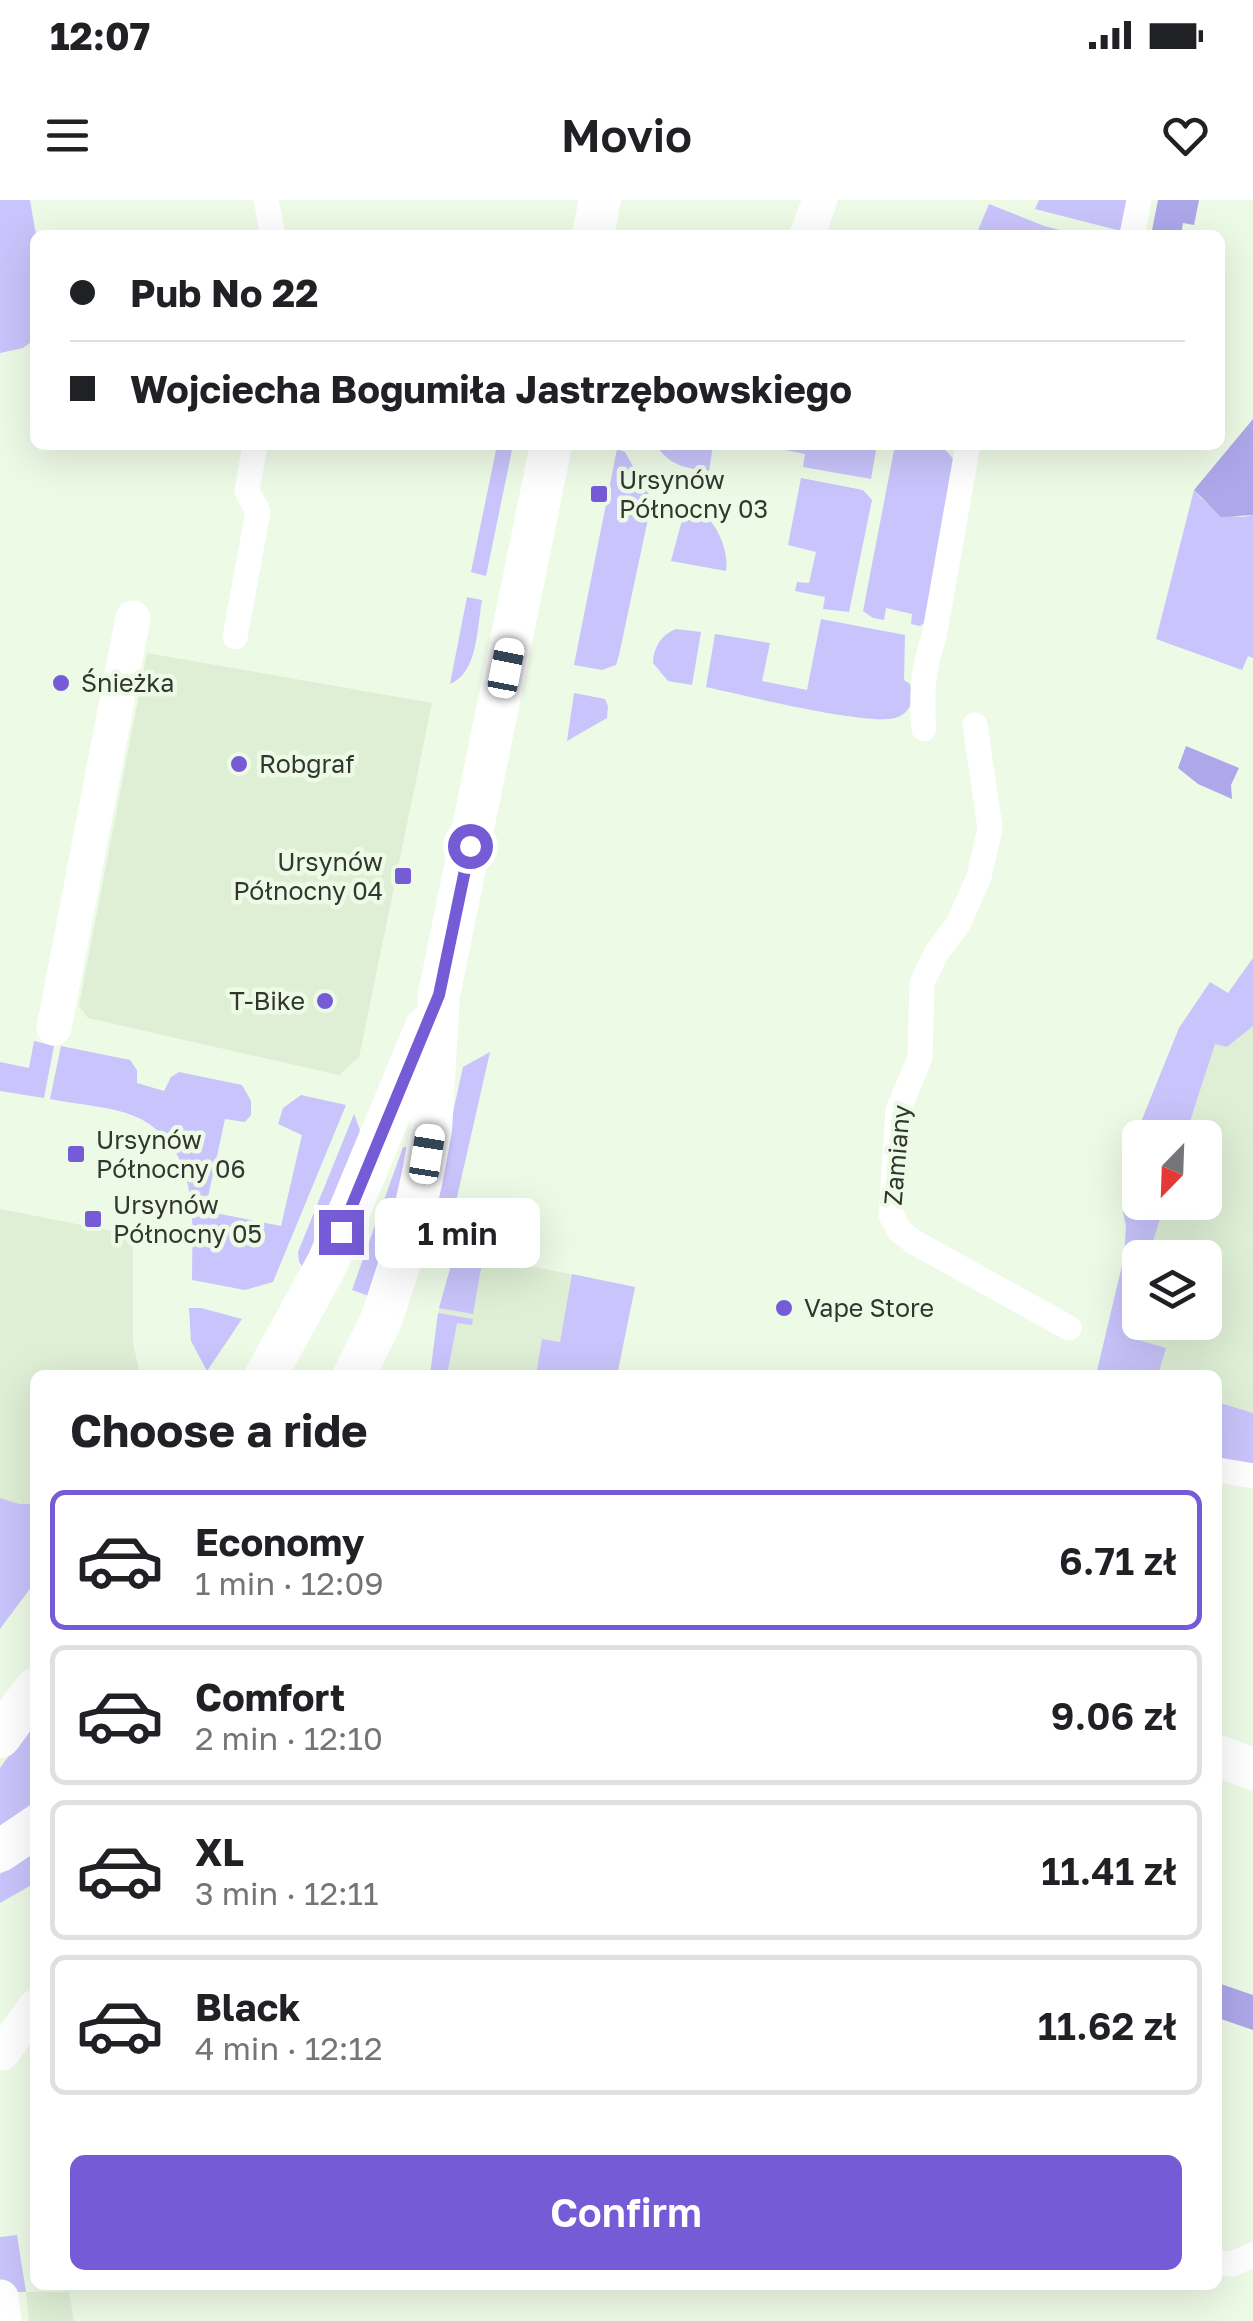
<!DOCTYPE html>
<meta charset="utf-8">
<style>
body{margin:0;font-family:"Golos Text",sans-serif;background:#f2f2f2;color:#202124;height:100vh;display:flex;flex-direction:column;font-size:38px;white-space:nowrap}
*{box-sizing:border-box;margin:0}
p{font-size:32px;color:#757577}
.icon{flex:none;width:55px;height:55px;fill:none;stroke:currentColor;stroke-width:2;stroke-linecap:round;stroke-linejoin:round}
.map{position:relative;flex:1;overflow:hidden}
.side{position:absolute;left:30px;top:1170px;width:1192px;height:920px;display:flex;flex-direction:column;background:#fff;border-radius:15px;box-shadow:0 10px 40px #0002}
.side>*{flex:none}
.banner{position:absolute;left:30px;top:30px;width:1195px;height:220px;border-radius:15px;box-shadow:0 10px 40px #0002;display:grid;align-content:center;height:220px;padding:0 40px;background:#fff}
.needle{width:65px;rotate:203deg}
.controls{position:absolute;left:1122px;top:920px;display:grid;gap:20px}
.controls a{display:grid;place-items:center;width:100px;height:100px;border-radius:15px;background:#fff;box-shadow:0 10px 40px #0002;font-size:50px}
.end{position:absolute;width:45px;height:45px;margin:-22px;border:12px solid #755bd6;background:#fff;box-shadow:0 0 0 5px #fff}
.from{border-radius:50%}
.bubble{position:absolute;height:70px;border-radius:15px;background:#fff;box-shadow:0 10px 40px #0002;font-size:32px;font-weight:600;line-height:70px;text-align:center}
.car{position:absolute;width:30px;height:60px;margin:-30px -15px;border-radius:12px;box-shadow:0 0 8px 2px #0007;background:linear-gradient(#fff 24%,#345 0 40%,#fff 0 76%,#345 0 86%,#fff 0)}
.banner b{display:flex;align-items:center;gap:35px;height:95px;font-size:38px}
.banner b+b{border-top:2px solid #e0e0e0}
.banner i{width:25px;height:25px;background:#202124}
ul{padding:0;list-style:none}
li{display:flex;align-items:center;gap:30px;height:140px;margin:0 20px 15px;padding:0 20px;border:5px solid #e0e0e0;border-radius:15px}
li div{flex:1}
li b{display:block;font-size:38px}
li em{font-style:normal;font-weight:600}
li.on{border-color:#755bd6}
li>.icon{width:90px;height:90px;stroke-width:1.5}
h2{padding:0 40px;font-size:45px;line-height:120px}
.button{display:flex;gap:20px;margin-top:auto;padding:20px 40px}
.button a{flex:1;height:115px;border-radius:15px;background:#755bd6;color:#fff;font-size:40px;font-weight:600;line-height:115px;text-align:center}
.status{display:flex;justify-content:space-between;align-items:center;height:70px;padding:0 50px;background:#fff;direction:ltr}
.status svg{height:28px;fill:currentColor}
header{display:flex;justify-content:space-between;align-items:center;height:130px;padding:0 40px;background:#fff;font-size:45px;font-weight:600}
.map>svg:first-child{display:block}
.built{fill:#deefd6}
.green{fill:#c9c4fb}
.forest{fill:#aea7ea}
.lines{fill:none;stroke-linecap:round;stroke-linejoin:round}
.pedestrian{stroke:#fff;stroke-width:25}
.minor{stroke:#fff;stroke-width:35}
.tertiary{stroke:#fff;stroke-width:42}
.route{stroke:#755bd6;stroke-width:12}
.poi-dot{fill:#755bd6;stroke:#edfae6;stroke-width:4}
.labels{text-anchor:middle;stroke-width:9;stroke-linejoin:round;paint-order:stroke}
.poi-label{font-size:25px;fill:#31362f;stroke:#edfae6;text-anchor:start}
.street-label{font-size:25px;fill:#31362f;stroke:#edfae6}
</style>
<div class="status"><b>12:07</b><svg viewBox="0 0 49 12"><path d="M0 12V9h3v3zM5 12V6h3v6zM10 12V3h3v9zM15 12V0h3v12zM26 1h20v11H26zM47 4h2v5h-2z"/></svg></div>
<header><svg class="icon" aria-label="menu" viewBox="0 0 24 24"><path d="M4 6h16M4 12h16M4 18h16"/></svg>Movio<svg class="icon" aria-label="heart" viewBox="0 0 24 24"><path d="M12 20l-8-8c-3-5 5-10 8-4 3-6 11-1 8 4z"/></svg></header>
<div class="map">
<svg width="1253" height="2121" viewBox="0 0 1253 2121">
<rect width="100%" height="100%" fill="#edfae6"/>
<g class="built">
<path d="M147 453 432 503 359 857 339 875 88 818 79 806Z"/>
<path d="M1253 826V1213L1218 1201V1175H1158L1165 1148 1131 1138 1140 1097V1122H1205V1058L1148 1057 1165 1003 1205 1002V938L1185 937 1215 843 1227 847Z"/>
<path d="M0 1009 133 1035V1142L140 1175H35V1314L0 1305Z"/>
<path d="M455 1051 635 1087 617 1175H430L438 1113Z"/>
<path d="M69 2092 74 2121H29L26 2092Z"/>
</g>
<g class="green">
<path d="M0 0H30L36 35 35 139 23 148 0 153Z"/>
<path d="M1039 0H1131L1121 31 1035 9Z"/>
<path d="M989 4 1044 26 1080 35H976Z"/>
<path d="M497 245H513L486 376 471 372Z"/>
<path d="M656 245H713L709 271C685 268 670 266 656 245Z"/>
<path d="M776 245H877L871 279 803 267 805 254 775 248Z"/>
<path d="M895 245H941L956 262 927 421 920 426 911 424 912 414 886 408 884 420 873 418 863 411Z"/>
<path d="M617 249 625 252 652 300 619 455 616 465 602 470 574 465Z"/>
<path d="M801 278 863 290 872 300 849 412 823 409 825 397 795 391 797 382 809 383 816 352 788 345Z"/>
<path d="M1194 290C1207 307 1231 322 1253 315V458L1248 456 1242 470 1156 439Z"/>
<path d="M685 309C687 309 699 312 701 313 718 323 729 353 726 371L671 361Z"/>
<path d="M467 397 482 400C477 427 478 473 450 484Z"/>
<path d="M821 419 905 435 904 480 910 484 913 500C910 507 906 514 898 517 874 528 739 494 706 487L715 434 770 443 762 481 807 490Z"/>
<path d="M676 429 701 432 692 485 668 481 653 463C653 448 662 434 676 429Z"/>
<path d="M574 493 605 499 608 506 607 518 567 541Z"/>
<path d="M1253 758V826L1227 847 1215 844 1185 937 1140 938V1002L1165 1003 1148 1057 1140 1058V1097L1132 1138 1166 1148 1158 1175H1096L1124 1057 1126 1026 1123 1012 1130 949 1179 828 1210 782 1228 793Z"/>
<path d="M34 841 54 846 44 898 0 891V862L29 868Z"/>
<path d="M61 846 130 860 137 870V883L164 891 171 877 179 872 242 885 251 901V915L245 922 225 919 205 1011 281 1026 302 935 278 924 283 908 301 895 346 905 273 1082 245 1090 192 1080C192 1022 201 952 141 919 115 906 78 905 50 899Z"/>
<path d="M490 852 452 1019 437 1010 434 999 463 867Z"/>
<path d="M354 914 360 930 358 940 305 1070 299 1062 298 1052Z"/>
<path d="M403 947H406L411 958 369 1096 352 1090Z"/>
<path d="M455 1051 483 1057 473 1114 439 1108Z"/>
<path d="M572 1074 635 1087 617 1175H536L542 1139 560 1142Z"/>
<path d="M189 1108H201L242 1119 207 1171 191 1141Z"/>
<path d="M438 1113 473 1119 472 1125 457 1123 447 1175H430Z"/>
<path d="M1218 1202 1253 1213V1266L1218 1260Z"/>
<path d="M0 1298 19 1304H35V1382L0 1429Z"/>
<path d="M35 1520V1601L0 1628V1568Z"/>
<path d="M35 1652V1683L0 1703V1674Z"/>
<path d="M17 2035 26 2092H0V2037Z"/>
</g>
<g class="forest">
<path d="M1158 0H1199L1194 25 1183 23 1181 35H1151Z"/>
<path d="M1253 219V315L1221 317 1194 290Z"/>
<path d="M1186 546 1239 568 1231 585 1232 599 1198 584 1178 568Z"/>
<path d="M1218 1783 1253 1795V1830L1218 1818Z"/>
</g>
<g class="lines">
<g class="pedestrian">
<path d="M266 0 273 35"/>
<path d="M1132 35 1139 0"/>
<path d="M235 437 258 312 247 291 255 245"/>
<path d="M975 525 990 628 979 677 958 724 937 752 922 783 920 858 898 910 891 1015 900 1031 914 1042 1069 1128"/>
<path d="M924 529C921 496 923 468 934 437L968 245"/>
<path d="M1218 1270 1253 1276"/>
<path d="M1218 2063 1232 2064 1253 2055"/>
</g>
<g class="minor">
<path d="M807 35 820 0"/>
<path d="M54 828 133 418"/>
<path d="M2 1853 35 1807"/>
<path d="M1 2097 4 2121"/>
</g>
<g class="tertiary">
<path d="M593 35 600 0"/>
<path d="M266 1175 328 1062 426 827"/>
<path d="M354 1175 382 1118 409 1035 422 978 431 930 439 795 551 245"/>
<path d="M0 1537 35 1489"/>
<path d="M1218 1556 1253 1569"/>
<path d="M0 1651 35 1627"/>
</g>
</g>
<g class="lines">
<path class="route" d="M341 1032 439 795 470 646"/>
</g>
<g class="poi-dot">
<rect x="589" y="284" width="20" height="20" rx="5"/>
<circle cx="61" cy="483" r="10"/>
<circle cx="239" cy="564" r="10"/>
<rect x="393" y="666" width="20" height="20" rx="5"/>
<circle cx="325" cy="801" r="10"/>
<rect x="66" y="944" width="20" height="20" rx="5"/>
<rect x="83" y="1009" width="20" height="20" rx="5"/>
<circle cx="784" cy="1108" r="10"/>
</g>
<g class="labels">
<g class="poi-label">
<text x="619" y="289">Ursynów<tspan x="619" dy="29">Północny 03</tspan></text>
<text x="81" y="492">Śnieżka</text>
<text x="259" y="573">Robgraf</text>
<text x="383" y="671" text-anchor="end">Ursynów<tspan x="383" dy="29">Północny 04</tspan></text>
<text x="305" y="810" text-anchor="end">T-Bike</text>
<text x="96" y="949">Ursynów<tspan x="96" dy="29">Północny 06</tspan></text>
<text x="113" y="1014">Ursynów<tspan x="113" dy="29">Północny 05</tspan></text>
<text x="804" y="1117">Vape Store</text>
</g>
<g class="street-label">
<text transform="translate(897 955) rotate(-85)" y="9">Zamiany</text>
</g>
</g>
</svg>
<div class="controls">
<a><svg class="needle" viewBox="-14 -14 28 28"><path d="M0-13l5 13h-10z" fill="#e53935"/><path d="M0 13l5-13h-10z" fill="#757577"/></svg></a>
<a><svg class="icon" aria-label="layers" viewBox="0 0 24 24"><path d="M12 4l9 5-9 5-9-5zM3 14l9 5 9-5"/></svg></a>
</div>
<i class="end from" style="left:470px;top:646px"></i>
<i class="end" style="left:341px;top:1032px"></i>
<div class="bubble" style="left:375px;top:998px;width:165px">1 min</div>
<i class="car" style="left:506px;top:468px;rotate:11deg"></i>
<i class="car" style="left:427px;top:954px;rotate:9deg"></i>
<div class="banner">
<b><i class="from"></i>Pub No 22</b>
<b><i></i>Wojciecha Bogumiła Jastrzębowskiego</b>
</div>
<section class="side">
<h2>Choose a ride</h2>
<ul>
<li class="on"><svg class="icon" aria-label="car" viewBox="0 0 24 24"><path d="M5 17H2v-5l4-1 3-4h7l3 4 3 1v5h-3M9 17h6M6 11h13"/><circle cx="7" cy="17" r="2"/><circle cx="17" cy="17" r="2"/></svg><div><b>Economy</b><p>1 min · 12:09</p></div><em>6.71 zł</em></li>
<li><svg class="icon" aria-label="car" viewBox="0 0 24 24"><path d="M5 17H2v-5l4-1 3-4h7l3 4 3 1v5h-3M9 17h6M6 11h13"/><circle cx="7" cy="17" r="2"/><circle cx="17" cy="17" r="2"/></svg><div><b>Comfort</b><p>2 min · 12:10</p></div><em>9.06 zł</em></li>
<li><svg class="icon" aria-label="car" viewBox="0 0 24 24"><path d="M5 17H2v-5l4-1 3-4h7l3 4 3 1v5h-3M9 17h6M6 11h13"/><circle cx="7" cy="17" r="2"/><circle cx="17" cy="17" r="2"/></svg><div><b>XL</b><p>3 min · 12:11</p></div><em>11.41 zł</em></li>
<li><svg class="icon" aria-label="car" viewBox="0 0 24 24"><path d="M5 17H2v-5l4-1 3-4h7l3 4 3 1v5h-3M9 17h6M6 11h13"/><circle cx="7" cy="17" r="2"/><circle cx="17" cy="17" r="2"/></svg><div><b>Black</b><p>4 min · 12:12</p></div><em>11.62 zł</em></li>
</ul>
<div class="button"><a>Confirm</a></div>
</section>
</div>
